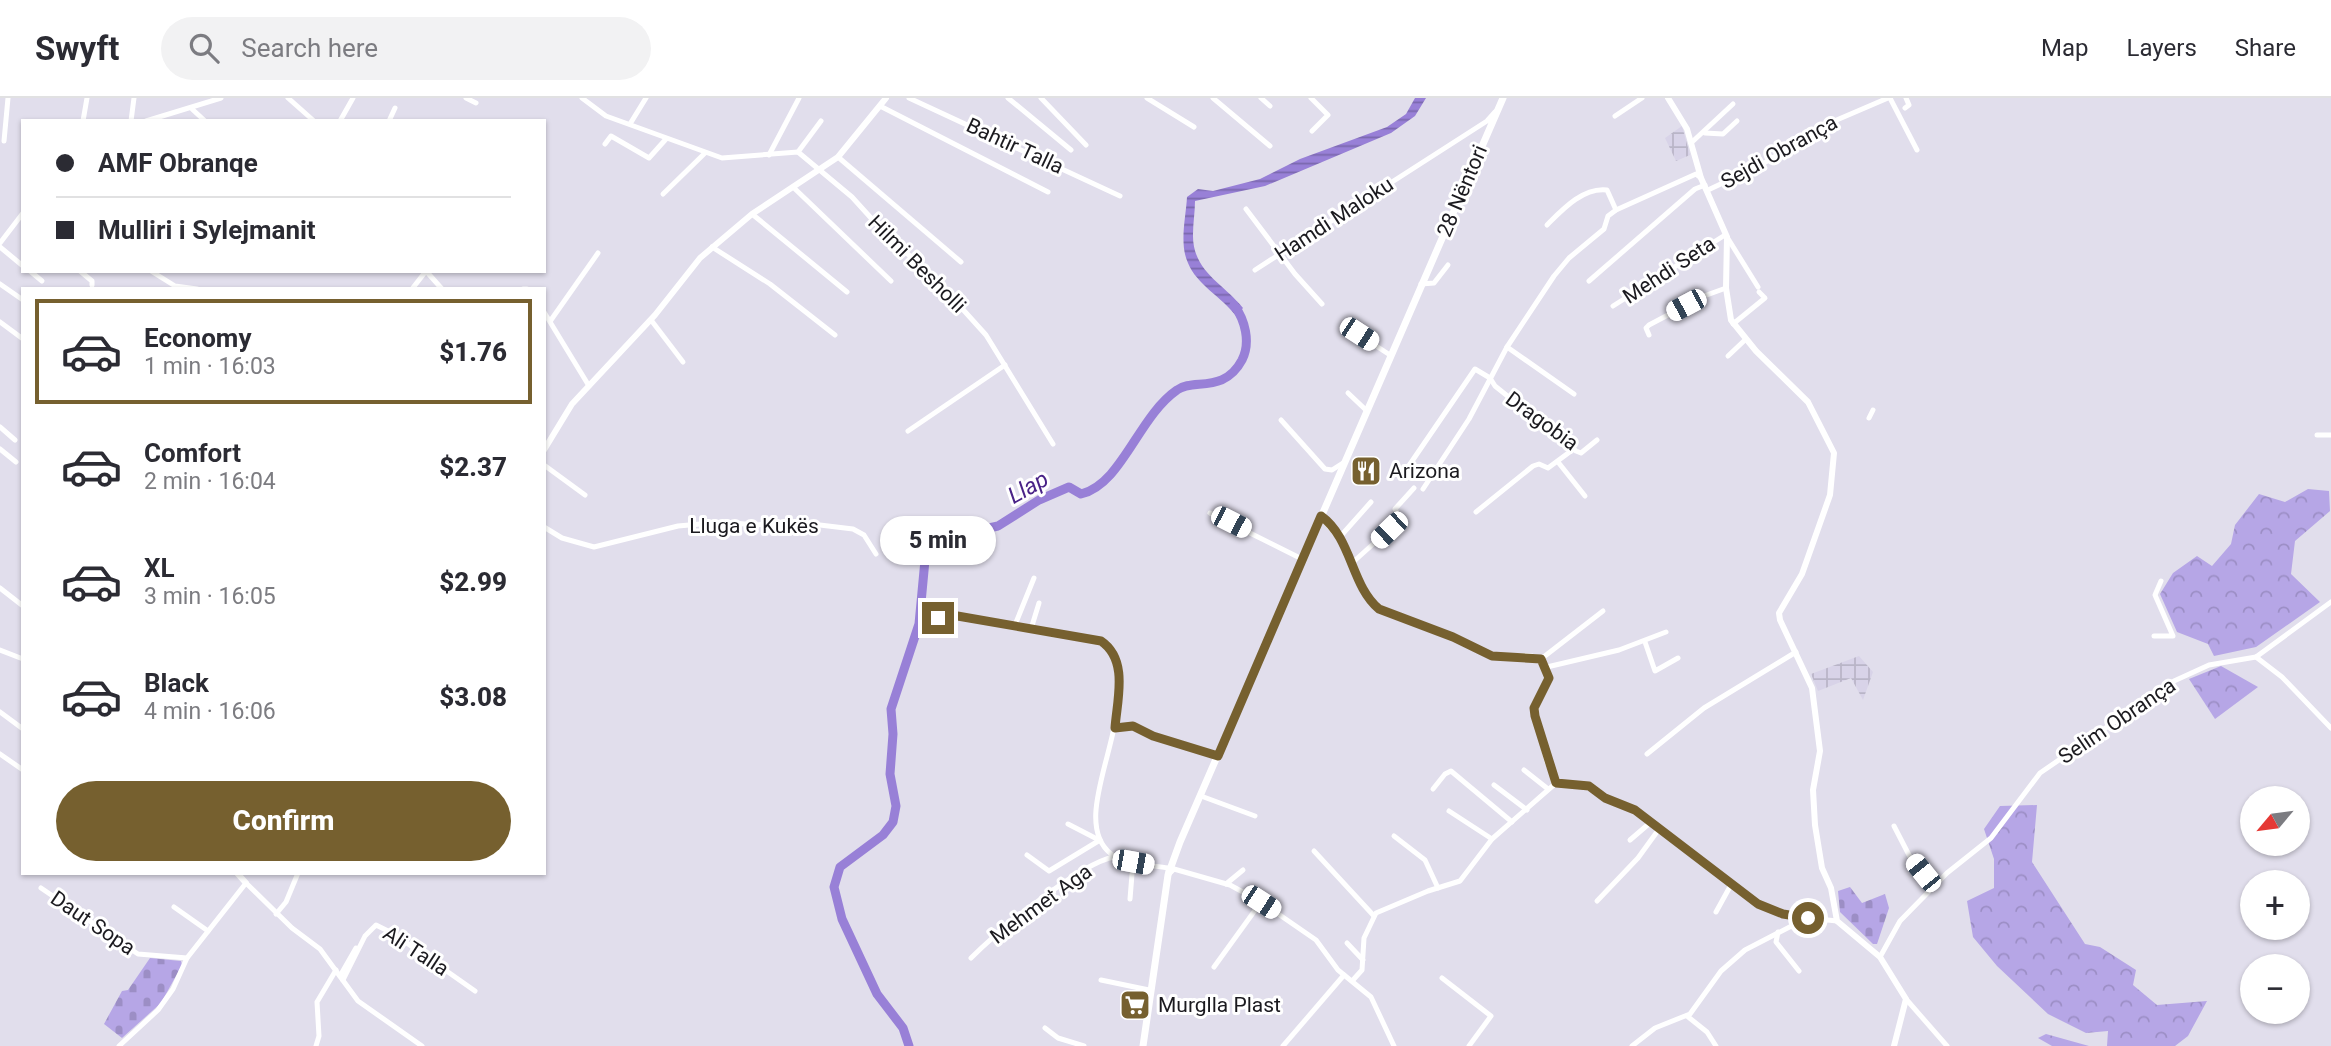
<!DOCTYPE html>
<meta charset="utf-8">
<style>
body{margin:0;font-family:Roboto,sans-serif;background:#f2f2f3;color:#2b2b33;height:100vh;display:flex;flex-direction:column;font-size:26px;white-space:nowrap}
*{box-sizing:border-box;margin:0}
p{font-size:23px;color:#7c7c81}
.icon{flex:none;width:38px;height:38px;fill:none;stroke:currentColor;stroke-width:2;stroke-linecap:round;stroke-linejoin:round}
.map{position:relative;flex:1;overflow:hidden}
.panel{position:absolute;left:21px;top:189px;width:525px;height:588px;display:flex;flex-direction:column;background:#fff;border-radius:0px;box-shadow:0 2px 5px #0004}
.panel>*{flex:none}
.hud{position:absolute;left:21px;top:21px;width:525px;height:154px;border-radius:0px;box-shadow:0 2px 5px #0004;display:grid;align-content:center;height:154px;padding:0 35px;background:#fff}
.needle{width:46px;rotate:241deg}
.buttons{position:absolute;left:2240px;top:688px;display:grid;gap:14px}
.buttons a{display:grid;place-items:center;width:70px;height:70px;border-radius:50%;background:#fff;box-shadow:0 2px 5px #0004;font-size:35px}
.end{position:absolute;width:32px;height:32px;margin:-16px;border:9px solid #76602f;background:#fff;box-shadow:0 0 0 4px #fff}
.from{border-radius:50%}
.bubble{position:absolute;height:49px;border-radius:24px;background:#fff;box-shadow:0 2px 5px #0004;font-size:23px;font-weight:800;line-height:49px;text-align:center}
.car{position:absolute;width:21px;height:42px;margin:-21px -10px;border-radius:9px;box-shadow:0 0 5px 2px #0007;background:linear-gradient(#fff 24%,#345 0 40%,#fff 0 76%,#345 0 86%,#fff 0)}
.hud b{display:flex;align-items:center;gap:24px;height:66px;font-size:26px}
.hud b+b{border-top:2px solid #e1e1e2}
.hud i{width:18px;height:18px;background:#2b2b33}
ul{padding:12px 0 0;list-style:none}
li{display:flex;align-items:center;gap:21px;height:105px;margin:0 14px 10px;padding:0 21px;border:4px solid transparent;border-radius:0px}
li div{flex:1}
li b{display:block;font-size:26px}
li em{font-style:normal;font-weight:800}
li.on{border-color:#76602f}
li>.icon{width:63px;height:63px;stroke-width:1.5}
.button{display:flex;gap:14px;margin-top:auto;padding:14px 35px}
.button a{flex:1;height:80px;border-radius:42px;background:#76602f;color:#fff;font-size:28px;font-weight:800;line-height:80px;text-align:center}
header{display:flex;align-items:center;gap:42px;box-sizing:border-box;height:98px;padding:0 35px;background:#fff;border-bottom:2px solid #e1e1e2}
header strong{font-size:33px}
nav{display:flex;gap:38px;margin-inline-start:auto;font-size:24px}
.search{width:490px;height:63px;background:#f2f2f3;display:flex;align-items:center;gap:18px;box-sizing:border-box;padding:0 24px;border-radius:38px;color:#7c7c81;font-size:26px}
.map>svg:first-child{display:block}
.industrial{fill:url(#industrial-grid)}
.forest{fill:url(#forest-crowns)}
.cemetery{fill:url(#cemetery-stones)}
.water{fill:url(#water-rules)}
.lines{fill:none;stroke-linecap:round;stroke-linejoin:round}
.river{stroke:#9880d7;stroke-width:9}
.minor{stroke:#fff;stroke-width:5}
.tertiary{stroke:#fff;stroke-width:6}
.secondary{stroke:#fff;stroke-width:7}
.route{stroke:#76602f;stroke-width:9}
.labels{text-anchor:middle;stroke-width:6;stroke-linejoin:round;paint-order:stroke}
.street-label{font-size:21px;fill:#1b1a1f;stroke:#fff}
.poi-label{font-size:21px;fill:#1b1a1f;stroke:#fff;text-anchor:start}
.water-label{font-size:23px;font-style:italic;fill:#492287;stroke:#fff}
</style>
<header>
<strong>Swyft</strong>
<div class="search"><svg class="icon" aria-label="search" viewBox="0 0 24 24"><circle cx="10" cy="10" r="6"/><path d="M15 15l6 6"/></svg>Search here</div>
<nav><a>Map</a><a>Layers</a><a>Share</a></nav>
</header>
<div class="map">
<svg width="2331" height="948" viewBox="0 0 2331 948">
<defs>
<pattern id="industrial-grid" width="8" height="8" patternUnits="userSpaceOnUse" patternTransform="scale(1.75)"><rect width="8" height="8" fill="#d8d3e8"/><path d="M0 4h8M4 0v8" fill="none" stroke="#b9b5c7"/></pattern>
<pattern id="forest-crowns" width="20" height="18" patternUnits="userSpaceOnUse" patternTransform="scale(1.75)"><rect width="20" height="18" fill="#b6a6e6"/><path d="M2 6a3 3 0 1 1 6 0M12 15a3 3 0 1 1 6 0" fill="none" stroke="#9c8ec5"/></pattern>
<pattern id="cemetery-stones" width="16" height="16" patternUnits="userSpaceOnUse" patternTransform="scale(1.75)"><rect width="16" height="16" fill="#b6a6e6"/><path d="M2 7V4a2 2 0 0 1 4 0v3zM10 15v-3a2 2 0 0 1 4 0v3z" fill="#9c8ec5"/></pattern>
<pattern id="water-rules" width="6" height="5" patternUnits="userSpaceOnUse" patternTransform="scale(1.75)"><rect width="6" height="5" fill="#9880d7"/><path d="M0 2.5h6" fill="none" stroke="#7b68ae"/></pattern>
</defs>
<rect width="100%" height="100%" fill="#e1deec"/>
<g class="industrial">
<path d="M1682 28 1690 57 1676 63 1665 40Z"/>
<path d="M1859 558 1873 574 1863 602 1851 580 1818 593 1811 576Z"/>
</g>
<g class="forest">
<path d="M2308 391 2329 393 2330 413 2295 443 2291 476 2320 504 2256 549 2214 558 2208 546 2177 534 2160 496 2173 475 2197 458 2212 468 2231 446 2235 427 2259 396 2285 404Z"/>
<path d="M2221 568 2258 589 2215 621 2189 581Z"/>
<path d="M2037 707 2032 764 2085 846 2100 849 2136 872 2133 887 2157 907 2207 903 2188 938 2175 948H2107L2108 933 2086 935 2048 916 1997 868 1973 839 1967 803 1994 790V761L1984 731 2000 708Z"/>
<path d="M2046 936 2089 948H2052L2038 940Z"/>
</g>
<g class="cemetery">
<path d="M1850 789 1862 805 1885 796 1889 810 1877 846H1873L1840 814 1838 793Z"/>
<path d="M150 860 181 863 182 867 161 905 122 940 104 926 122 893 128 892Z"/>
</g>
<path class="water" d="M1415 0H1426L1415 18 1391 35 1265 88 1195 103C1195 114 1193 125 1193 136 1192 173 1223 185 1243 210L1236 218C1223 200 1196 186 1188 165 1179 146 1186 119 1187 99L1198 91 1213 93 1260 81 1300 61 1387 29 1406 16Z"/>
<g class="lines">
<path class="river" d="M909 948 903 930 877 896 842 821 834 789 840 769 883 737 893 724 896 708 890 676 893 636 891 611 919 526 925 462 939 441 998 428 1039 402 1069 389 1081 396C1122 386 1138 319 1177 292 1193 280 1224 296 1242 262 1251 244 1245 222 1234 207"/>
<g class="minor">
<path d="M288 0 314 23"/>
<path d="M466 0 476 5"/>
<path d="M582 0 606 18 722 60 798 54 852 99 890 141 930 175 986 237 1053 346"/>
<path d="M909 0 1120 98"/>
<path d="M1008 0 1071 52"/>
<path d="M1041 0 1086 47"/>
<path d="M1147 0 1194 29"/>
<path d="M1213 0 1270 48"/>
<path d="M1261 0 1270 8"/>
<path d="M1311 0 1328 17 1312 33"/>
<path d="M1890 0 1917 52"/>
<path d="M880 8 1048 94"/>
<path d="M1905 10 1909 7 1906 0"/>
<path d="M192 11 205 23"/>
<path d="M1615 18 1642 0"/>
<path d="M83 23 87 0"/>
<path d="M131 23 134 0"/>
<path d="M146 23 221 0"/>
<path d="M340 23 353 0"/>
<path d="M389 23 395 10"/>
<path d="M630 26 646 0"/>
<path d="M1705 35 1723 36 1737 23"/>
<path d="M4 43 8 0"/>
<path d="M1691 45 1733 6"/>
<path d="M605 46 611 38 649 60 666 41"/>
<path d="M798 54 821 23"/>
<path d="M769 57 799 0"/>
<path d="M838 59 961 164"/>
<path d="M793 89 891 183"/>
<path d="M1708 92 1761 67 1825 27 1888 0"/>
<path d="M663 96 705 55"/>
<path d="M1246 111 1295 176 1322 206"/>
<path d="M752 116 847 194"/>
<path d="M1547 127C1562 112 1583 89 1607 92L1616 112"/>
<path d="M1727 139 1758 189"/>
<path d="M0 145 23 115"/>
<path d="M0 149 23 168"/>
<path d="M712 149 770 186 835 237"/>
<path d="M1255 172 1487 23 1495 14"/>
<path d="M30 173 42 183"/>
<path d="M80 173 92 183V187"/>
<path d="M151 173 175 188 197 191"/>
<path d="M426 173 442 191"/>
<path d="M1589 183 1695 91 1705 87"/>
<path d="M0 186 23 202"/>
<path d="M1421 186 1434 185 1448 167"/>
<path d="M412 191 426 173"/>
<path d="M523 191H527"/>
<path d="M1613 208 1725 137"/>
<path d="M544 214 589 288"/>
<path d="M551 222 598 155"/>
<path d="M651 222 683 264"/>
<path d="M0 224 23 241"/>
<path d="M1733 226 1765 200 1759 194"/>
<path d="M1350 231 1390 257"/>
<path d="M1649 237 1646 230 1649 227 1704 198 1726 190"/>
<path d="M1507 249 1574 296"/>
<path d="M1728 258 1746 241"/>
<path d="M1348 295 1367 313"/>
<path d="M1869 320 1873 312"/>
<path d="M1281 322 1325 371 1332 372 1343 365"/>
<path d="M0 329 15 342"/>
<path d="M908 333 1005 267"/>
<path d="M2317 337H2331"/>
<path d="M0 351 16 364"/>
<path d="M1558 364 1585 398"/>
<path d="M544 367 585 397"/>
<path d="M1408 369 1475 271 1490 280 1495 288 1576 353 1581 355 1597 342"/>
<path d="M1423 391 1469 321 1507 249 1554 178 1569 160 1604 131 1608 118 1616 112 1696 76 1701 80"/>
<path d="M1371 404 1339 440C1355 463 1360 502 1387 515 1408 525 1432 530 1453 539 1468 545 1480 556 1497 559 1513 561 1536 550 1546 568 1556 584 1534 601 1535 618L1547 664 1556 685"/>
<path d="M1476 414 1533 368 1539 366 1548 370 1571 353 1570 349"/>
<path d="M1210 415 1302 461"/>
<path d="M1321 419 1339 440"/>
<path d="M544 429 562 440 594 449 678 428 723 424 755 427 795 424 853 431 864 437 876 456"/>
<path d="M1352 465 1401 421 1395 411 1414 390"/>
<path d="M0 490 23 508"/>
<path d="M1015 527 1034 480"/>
<path d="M935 529 940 518 946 515 1104 545C1154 602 1061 716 1111 756 1124 767 1151 767 1168 770V777L1174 771 1230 787 1261 804 1316 842 1338 872 1371 899 1394 948"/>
<path d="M1031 531 1039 505"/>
<path d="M2154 538H2173L2155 497 2161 483"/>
<path d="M1645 544 1655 573 1678 560"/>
<path d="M0 552 23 561"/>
<path d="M2256 559 2282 579 2331 630"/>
<path d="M1541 561 1603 513"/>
<path d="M1547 569 1619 552 1666 534"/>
<path d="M0 614 23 631"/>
<path d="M1114 630 1133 628 1153 638 1218 658"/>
<path d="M0 656 23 672"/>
<path d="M1647 656 1704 610 1796 554"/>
<path d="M1524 672 1548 691"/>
<path d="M1556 685 1589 688 1605 700 1635 712 1758 806 1790 818 1837 823"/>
<path d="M1494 687 1527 712"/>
<path d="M1433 691 1445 676 1451 673 1512 724"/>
<path d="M1201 698 1255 718"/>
<path d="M1449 713 1492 741"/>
<path d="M1068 726 1099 742"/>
<path d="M1894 728 1910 759 1935 787"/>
<path d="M1394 738 1425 762 1438 790"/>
<path d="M1630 742 1651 724"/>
<path d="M1314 753 1374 818"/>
<path d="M1027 757 1049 773 1100 742"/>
<path d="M1226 786 1243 772"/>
<path d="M41 790 138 856 187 860"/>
<path d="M1130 801 1133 764"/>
<path d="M1597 803 1638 760 1659 731"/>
<path d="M174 809 208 833"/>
<path d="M1716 814 1732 785"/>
<path d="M276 816 286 804 298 775"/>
<path d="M1778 834 1776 844 1799 873"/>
<path d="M1347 845 1363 862"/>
<path d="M1880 859 1900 823 1947 775 1991 740 2040 675 2174 583 2209 567 2256 559 2331 504"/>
<path d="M971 860C997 834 1080 765 1114 759"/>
<path d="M1214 869 1261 804"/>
<path d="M340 878 356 850"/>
<path d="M1442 880 1491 918 1469 948"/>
<path d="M343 882 365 838 376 827 394 836 475 893"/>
<path d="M1101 882 1149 892 1150 897"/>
<path d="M1353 882 1362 872 1364 840 1376 815 1428 793 1460 783 1492 741 1556 685"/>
<path d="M1906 901 1947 948"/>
<path d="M1687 918 1707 934 1716 948"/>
<path d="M1045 930 1058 940 1084 948"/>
<path d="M119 948 158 912 173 891 187 860 246 785 292 830 320 851 358 903 422 948"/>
<path d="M316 948 319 938 317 904 336 872"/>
<path d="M1283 948 1344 877"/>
<path d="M1632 948 1655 930 1690 916 1721 873 1745 852 1805 821"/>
</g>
<g class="tertiary">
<path d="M1668 0 1687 31 1701 80 1727 139 1726 190 1731 222 1756 253 1808 304 1834 355 1830 397 1802 476 1779 515 1780 522 1812 590 1820 653 1813 692 1815 727 1822 770 1831 790 1837 823 1880 859 1906 901 1894 948"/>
<path d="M544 352 572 306 655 217 700 160 752 116 838 59 886 0"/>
<path d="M237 775 246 785"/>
</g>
<path class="secondary" d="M1143 948 1168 777 1180 744 1503 0"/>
</g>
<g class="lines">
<path class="route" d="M938 520 946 516 1101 543C1129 562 1117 602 1115 630L1133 628 1153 638 1218 658 1321 418C1352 440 1351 488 1379 511L1453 539 1492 558 1541 561 1549 580 1534 610 1535 618 1556 685 1589 688 1605 700 1635 712 1758 806 1783 816 1808 820"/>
</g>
<defs>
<g id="restaurant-square" transform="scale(1.575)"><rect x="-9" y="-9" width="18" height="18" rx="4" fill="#76602f" stroke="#fff"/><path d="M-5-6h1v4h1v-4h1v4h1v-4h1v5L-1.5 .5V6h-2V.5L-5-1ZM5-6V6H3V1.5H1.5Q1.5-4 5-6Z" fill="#fff"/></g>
<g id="supermarket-square" transform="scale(1.575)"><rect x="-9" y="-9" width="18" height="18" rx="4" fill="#76602f" stroke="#fff"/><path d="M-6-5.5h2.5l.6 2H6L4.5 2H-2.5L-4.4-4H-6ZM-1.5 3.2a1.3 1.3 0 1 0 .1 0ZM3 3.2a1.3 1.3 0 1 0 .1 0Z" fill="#fff"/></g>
</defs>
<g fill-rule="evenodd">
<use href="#restaurant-square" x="1366" y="373"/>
<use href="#supermarket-square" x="1135" y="907"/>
</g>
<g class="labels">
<g class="street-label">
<text transform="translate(1015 48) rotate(25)" y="7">Bahtir Talla</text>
<text transform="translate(1779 54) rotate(-29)" y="7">Sejdi Obrança</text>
<text transform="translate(1462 93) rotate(-67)" y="7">28 Nëntori</text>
<text transform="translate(1334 121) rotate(-33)" y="7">Hamdi Maloku</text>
<text transform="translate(917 166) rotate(45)" y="7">Hilmi Besholli</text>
<text transform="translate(1669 172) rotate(-33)" y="7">Mehdi Seta</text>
<text transform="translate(1542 323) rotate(36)" y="7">Dragobia</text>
<text x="754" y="435">Lluga e Kukës</text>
<text transform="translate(2117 623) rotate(-34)" y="7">Selim Obrança</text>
<text transform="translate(1041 806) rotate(-36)" y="7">Mehmet Aga</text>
<text transform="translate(93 825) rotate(34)" y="7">Daut Sopa</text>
<text transform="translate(416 853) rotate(33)" y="7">Ali Talla</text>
</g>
<g class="poi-label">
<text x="1389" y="380">Arizona</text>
<text x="1158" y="914">Murglla Plast</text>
</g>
<g class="water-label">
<text transform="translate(1028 389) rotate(-29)" y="8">Llap</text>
</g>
</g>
</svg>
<div class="buttons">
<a><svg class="needle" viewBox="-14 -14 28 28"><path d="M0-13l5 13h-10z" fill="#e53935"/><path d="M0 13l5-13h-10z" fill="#7c7c81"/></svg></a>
<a>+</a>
<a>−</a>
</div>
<i class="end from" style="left:1808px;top:820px"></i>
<i class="end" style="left:938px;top:520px"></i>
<div class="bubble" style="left:880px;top:418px;width:116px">5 min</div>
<i class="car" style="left:1686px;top:207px;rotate:242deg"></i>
<i class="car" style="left:1359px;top:236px;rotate:123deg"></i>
<i class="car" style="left:1231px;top:424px;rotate:117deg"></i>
<i class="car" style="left:1389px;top:432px;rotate:226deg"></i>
<i class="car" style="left:1133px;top:764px;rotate:100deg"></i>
<i class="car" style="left:1923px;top:775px;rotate:321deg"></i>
<i class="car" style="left:1261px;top:804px;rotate:123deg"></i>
<div class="hud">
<b><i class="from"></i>AMF Obranqe</b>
<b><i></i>Mulliri i Sylejmanit</b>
</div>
<section class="panel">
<ul>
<li class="on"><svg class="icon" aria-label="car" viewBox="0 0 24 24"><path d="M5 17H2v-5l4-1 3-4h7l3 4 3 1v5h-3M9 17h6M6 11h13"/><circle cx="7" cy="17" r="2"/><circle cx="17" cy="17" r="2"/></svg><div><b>Economy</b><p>1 min · 16:03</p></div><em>$1.76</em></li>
<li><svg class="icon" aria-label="car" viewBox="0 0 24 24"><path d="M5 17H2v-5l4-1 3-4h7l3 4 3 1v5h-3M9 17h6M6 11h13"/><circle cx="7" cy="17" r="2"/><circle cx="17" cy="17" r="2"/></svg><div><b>Comfort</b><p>2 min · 16:04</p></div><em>$2.37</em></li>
<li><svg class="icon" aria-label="car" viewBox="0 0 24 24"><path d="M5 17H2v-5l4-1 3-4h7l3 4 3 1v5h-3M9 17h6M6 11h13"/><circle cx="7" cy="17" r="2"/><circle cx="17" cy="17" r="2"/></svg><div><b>XL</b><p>3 min · 16:05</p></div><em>$2.99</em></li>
<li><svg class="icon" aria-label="car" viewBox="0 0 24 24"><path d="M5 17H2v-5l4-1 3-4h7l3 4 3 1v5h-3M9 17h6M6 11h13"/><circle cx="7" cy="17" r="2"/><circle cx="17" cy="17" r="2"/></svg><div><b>Black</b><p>4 min · 16:06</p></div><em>$3.08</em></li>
</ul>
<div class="button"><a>Confirm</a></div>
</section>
</div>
